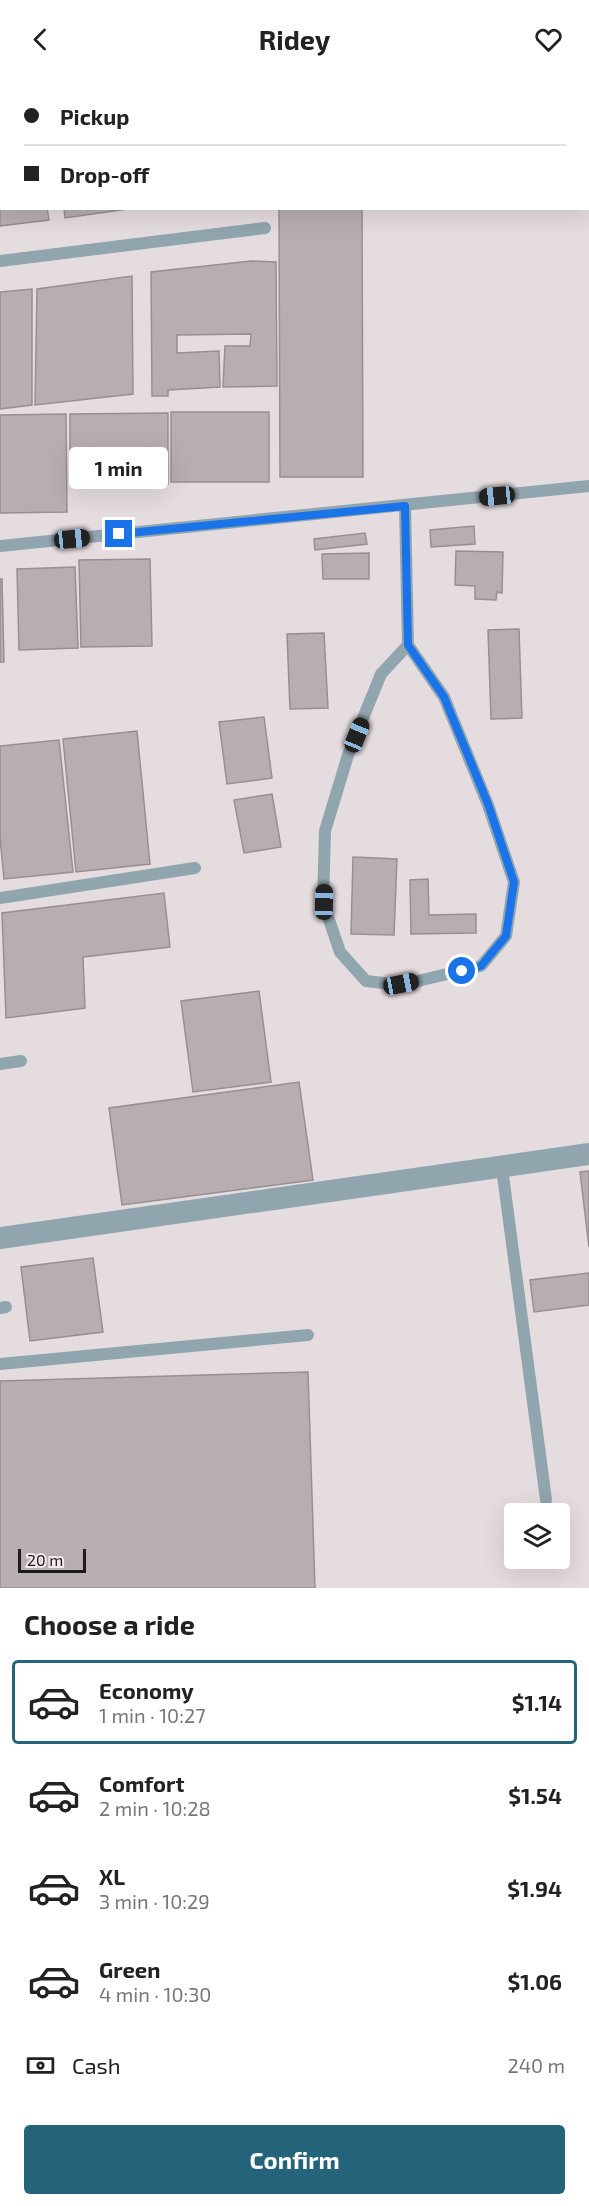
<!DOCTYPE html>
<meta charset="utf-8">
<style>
body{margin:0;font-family:"Exo 2",sans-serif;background:#f2f2f2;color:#222;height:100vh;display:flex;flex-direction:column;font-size:22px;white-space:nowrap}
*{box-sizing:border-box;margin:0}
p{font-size:20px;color:#767676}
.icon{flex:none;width:33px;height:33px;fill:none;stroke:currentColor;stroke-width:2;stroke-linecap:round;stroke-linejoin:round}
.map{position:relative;height:1510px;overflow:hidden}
.drawer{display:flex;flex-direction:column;background:#fff;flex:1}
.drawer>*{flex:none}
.hud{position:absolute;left:0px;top:0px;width:590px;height:132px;box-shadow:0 6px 24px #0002;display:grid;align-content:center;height:132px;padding:0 24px;background:#fff}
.buttons{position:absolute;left:504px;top:1425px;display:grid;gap:12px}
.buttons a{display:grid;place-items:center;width:66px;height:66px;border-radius:6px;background:#fff;box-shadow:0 6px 24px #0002;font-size:30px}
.scale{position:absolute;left:18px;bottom:15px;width:68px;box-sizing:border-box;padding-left:6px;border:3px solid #1f1b1d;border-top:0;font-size:16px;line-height:21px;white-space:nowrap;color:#1f1b1d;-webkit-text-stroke:4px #f2e9ec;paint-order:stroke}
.end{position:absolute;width:27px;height:27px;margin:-14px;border:8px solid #1a73e8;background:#fff;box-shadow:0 0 0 3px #fff}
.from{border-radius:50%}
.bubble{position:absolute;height:42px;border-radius:6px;background:#fff;box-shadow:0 6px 24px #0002;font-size:20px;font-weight:700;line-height:42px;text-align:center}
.car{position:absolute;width:18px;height:36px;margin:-18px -9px;border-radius:8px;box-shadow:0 0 4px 2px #0007;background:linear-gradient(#222 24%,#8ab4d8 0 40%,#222 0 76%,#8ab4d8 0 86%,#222 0)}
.hud b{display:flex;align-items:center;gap:21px;height:57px;font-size:22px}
.hud b+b{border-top:2px solid #e0e0e0}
.hud i{width:15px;height:15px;background:#222}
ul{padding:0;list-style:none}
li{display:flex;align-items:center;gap:18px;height:84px;margin:0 12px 9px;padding:0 12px;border:3px solid transparent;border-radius:6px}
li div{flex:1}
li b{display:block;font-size:22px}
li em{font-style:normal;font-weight:700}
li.current{border-color:#246379}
li>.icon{width:54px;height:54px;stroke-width:1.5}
h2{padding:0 24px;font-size:27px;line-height:72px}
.pay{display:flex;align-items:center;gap:15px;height:66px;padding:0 24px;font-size:22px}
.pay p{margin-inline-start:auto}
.action{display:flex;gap:12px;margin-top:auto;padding:12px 24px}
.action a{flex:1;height:69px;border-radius:6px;background:#246379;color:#fff;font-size:24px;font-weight:700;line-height:69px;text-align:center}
header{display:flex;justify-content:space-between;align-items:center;height:78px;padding:0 24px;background:#fff;font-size:27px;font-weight:700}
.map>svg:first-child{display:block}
.building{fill:#b7aeb1;stroke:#988f92;stroke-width:1.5}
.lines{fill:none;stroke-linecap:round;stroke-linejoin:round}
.service{stroke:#90a5ae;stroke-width:12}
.minor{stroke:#90a5ae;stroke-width:22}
.route{stroke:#1a73e8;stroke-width:8}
</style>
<header><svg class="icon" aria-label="back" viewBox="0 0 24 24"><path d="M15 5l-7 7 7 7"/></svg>Ridey<svg class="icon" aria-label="heart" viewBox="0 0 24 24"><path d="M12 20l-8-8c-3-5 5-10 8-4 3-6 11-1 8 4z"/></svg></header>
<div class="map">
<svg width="589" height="1510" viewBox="0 0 589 1510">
<rect width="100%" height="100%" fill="#e5dcdf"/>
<g class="building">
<path d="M106 0H175V2H93Z"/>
<path d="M213 0H269L213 2Z"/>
<path d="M0 11H2L0 59Z"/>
<path d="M0 91 2 130H47L49 142 0 148Z"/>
<path d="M64 130H135L65 140Z"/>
<path d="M279 130H362L363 399H280Z"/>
<path d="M251 183 276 184 277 308 223 309 225 268H250L251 256 177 257V275L219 273 220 309 168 312V318H152L151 194Z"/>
<path d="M132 198 133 316 35 327 37 211Z"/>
<path d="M32 211V327L0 331V214Z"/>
<rect x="171" y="334" width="98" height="70"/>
<path d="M168 335V406H70V336Z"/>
<path d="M66 336 67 434 0 435V337Z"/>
<path d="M474 448 475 466 431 469 430 452Z"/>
<path d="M365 455 367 466 315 472 314 461Z"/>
<path d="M456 473 503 474 502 515 497 514 496 522 475 521V508L455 507Z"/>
<path d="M369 475V501H323L322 476Z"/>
<path d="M150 481 152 568 81 569 79 482Z"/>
<path d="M75 489 78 570 19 572 17 491Z"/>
<path d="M0 501H2L4 584H0Z"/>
<path d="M519 551 522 640 491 641 488 552Z"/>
<path d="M324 555 328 630 290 631 287 556Z"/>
<path d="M264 639 272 700 227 706 219 644Z"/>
<path d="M137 653 150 786 76 794 63 661Z"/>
<path d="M59 662 73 794 4 801 0 759V668Z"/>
<path d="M272 716 281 769 244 775 234 722Z"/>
<path d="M353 779 397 781 394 857 351 856Z"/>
<path d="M428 801 429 837 476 836V855L411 856 410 802Z"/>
<path d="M164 815 170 869 83 879 85 930 6 940 2 835Z"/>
<path d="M259 913 271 1004 193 1014 181 923Z"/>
<path d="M299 1004 313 1102 122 1127 109 1030Z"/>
<path d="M589 1093V1169L580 1094Z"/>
<path d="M93 1180 103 1254 30 1263 21 1189Z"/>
<path d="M589 1195V1227L534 1234 530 1202Z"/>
<path d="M308 1294 315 1510H0V1303Z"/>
</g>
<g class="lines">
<g class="service">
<path d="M0 74H2"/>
<path d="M0 183 265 150"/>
<path d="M405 428 408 567 444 619 488 727 514 804 506 858 481 888 401 907 366 903 340 874 323 824 325 753 348 677 381 596 408 567"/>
<path d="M0 468 589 408"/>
<path d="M0 820 195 790"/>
<path d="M0 986 21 983"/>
<path d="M502 1090 546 1422"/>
<path d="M0 1230 6 1229"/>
<path d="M0 1286 308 1257"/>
</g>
<path class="minor" d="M0 1160 589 1076"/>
</g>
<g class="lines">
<path class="route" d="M119 456 405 428 408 567 444 619 488 726 514 804 506 858 481 888 462 893"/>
</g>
</svg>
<div class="buttons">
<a><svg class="icon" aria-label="layers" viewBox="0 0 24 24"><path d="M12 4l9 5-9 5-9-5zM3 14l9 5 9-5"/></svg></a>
</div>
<div class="scale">20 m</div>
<i class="end from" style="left:462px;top:893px"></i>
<i class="end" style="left:119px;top:456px"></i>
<div class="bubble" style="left:69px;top:369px;width:99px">1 min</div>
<i class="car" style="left:497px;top:418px;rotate:264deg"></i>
<i class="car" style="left:72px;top:461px;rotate:84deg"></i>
<i class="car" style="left:357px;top:657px;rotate:22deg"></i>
<i class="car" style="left:324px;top:824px;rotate:1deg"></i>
<i class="car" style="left:401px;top:906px;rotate:79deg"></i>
<div class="hud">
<b><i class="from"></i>Pickup</b>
<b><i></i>Drop-off</b>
</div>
</div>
<section class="drawer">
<h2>Choose a ride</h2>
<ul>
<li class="current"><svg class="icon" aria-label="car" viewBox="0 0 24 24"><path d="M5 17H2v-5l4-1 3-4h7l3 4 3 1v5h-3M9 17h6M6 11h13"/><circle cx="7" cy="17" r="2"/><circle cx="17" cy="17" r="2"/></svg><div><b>Economy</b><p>1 min · 10:27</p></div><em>$1.14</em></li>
<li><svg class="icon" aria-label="car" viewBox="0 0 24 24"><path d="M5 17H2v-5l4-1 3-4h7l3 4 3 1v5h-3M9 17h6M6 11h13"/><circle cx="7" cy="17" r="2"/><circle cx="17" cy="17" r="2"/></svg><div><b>Comfort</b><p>2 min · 10:28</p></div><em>$1.54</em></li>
<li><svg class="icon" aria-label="car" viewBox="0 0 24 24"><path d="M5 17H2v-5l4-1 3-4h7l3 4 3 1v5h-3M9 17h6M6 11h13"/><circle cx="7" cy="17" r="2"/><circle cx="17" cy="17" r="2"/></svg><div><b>XL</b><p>3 min · 10:29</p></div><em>$1.94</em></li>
<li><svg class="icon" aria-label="car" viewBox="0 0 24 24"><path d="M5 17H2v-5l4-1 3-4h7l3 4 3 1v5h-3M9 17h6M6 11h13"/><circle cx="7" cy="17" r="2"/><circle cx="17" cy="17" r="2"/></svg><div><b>Green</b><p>4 min · 10:30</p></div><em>$1.06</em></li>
</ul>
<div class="pay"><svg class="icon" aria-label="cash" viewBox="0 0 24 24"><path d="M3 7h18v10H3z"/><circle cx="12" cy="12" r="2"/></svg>Cash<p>240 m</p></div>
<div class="action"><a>Confirm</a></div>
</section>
